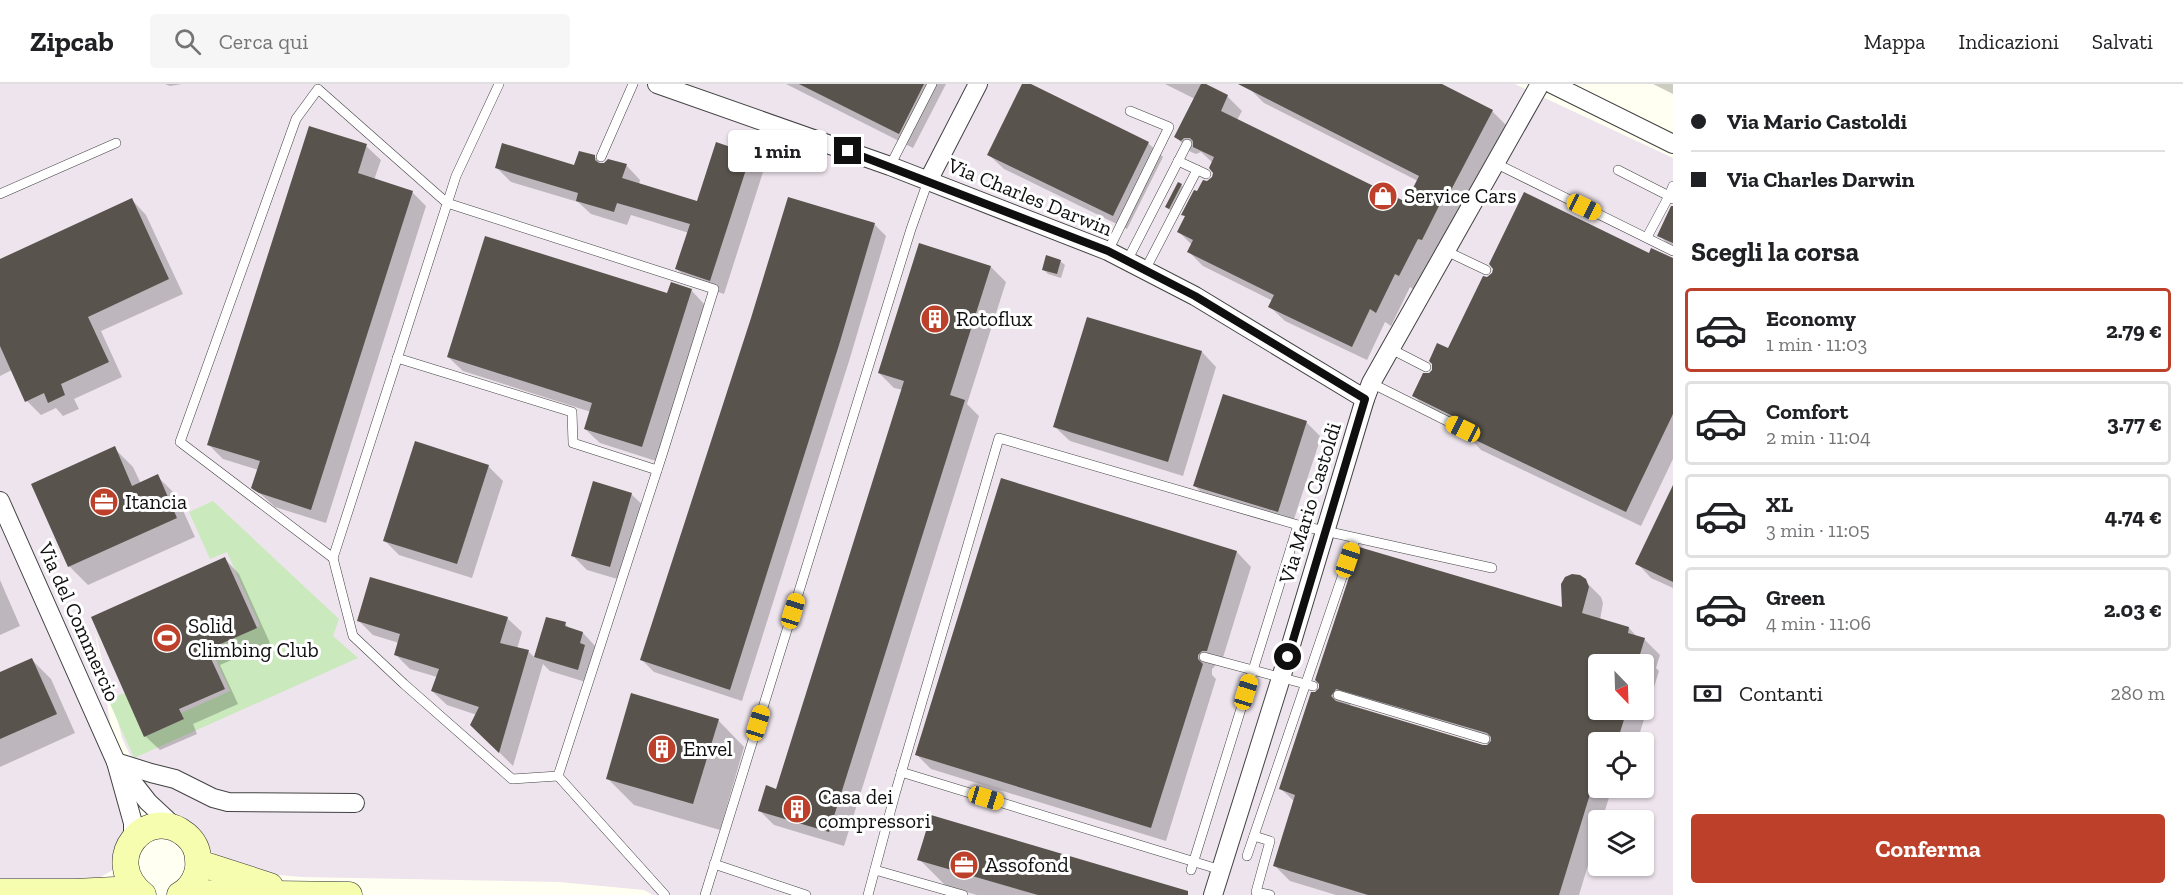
<!DOCTYPE html>
<html lang="it">
<meta charset="utf-8">
<style>
body{margin:0;font-family:"Zilla Slab",serif;background:#f6f6f6;color:#202124;height:100vh;display:flex;flex-direction:column;font-size:22px;white-space:nowrap}
*{box-sizing:border-box;margin:0}
p{font-size:20px;color:#757577}
.icon{flex:none;width:33px;height:33px;fill:none;stroke:currentColor;stroke-width:2;stroke-linecap:round;stroke-linejoin:round}
.map{position:relative;flex:1;overflow:hidden}
.side{display:flex;flex-direction:column;background:#fff;width:510px}
.side>*{flex:none}
.guide{display:grid;align-content:center;height:132px;padding:0 18px;background:#fff}
.needle{width:39px;rotate:157deg}
.controls{position:absolute;left:1588px;top:570px;display:grid;gap:12px}
.controls a{display:grid;place-items:center;width:66px;height:66px;border-radius:6px;background:#fff;box-shadow:0 2px 4px #0004;font-size:30px}
.end{position:absolute;width:27px;height:27px;margin:-14px;border:8px solid #0f0f0f;background:#fff;box-shadow:0 0 0 3px #fff}
.from{border-radius:50%}
.bubble{position:absolute;height:42px;border-radius:6px;background:#fff;box-shadow:0 2px 4px #0004;font-size:20px;font-weight:800;line-height:42px;text-align:center}
.car{position:absolute;width:18px;height:36px;margin:-18px -9px;border-radius:8px;box-shadow:0 0 4px 2px #0007;background:linear-gradient(#f5c518 24%,#345 0 40%,#f5c518 0 76%,#345 0 86%,#f5c518 0)}
.guide b{display:flex;align-items:center;gap:21px;height:57px;font-size:22px}
.guide b+b{border-top:2px solid #e0e0e0}
.guide i{width:15px;height:15px;background:#202124}
ul{padding:0;list-style:none}
li{display:flex;align-items:center;gap:18px;height:84px;margin:0 12px 9px;padding:0 6px;border:3px solid #e0e0e0;border-radius:6px}
li div{flex:1}
li b{display:block;font-size:22px}
li em{font-style:normal;font-weight:800}
li.selected{border-color:#bd402a}
li>.icon{width:54px;height:54px;stroke-width:1.5}
h2{padding:0 18px;font-size:27px;line-height:72px}
.pay{display:flex;align-items:center;gap:15px;height:66px;padding:0 18px;font-size:22px}
.pay p{margin-inline-start:auto}
.action{display:flex;gap:12px;margin-top:auto;padding:12px 18px}
.action a{flex:1;height:69px;border-radius:6px;background:#bd402a;color:#fff;font-size:24px;font-weight:800;line-height:69px;text-align:center}
header{display:flex;align-items:center;gap:36px;box-sizing:border-box;height:84px;padding:0 30px;background:#fff;border-bottom:2px solid #e0e0e0}
header strong{font-size:28px}
nav{display:flex;gap:33px;margin-inline-start:auto;font-size:21px}
.search{width:420px;height:54px;background:#f6f6f6;display:flex;align-items:center;gap:15px;box-sizing:border-box;padding:0 21px;border-radius:6px;color:#757577;font-size:22px}
main{display:flex;flex:1;min-height:0}
.map>svg:first-child{display:block}
.industrial{fill:#eee4ed;fill-rule:evenodd}
.green{fill:#cae9bc}
.shadow{fill:#0003;fill-rule:evenodd}
.building{fill:#58534c;fill-rule:evenodd}
.lines{fill:none;stroke-linecap:round;stroke-linejoin:round}
.lane-casing{stroke:#424242;stroke-width:10}
.street-casing{stroke:#424242;stroke-width:20}
.secondary-casing{stroke:#313131;stroke-width:27}
.lane{stroke:#fff;stroke-width:9}
.street{stroke:#fff;stroke-width:18}
.secondary{stroke:#f6fdaf;stroke-width:26}
.route{stroke:#0f0f0f;stroke-width:8}
.labels{text-anchor:middle;stroke-width:6;stroke-linejoin:round;paint-order:stroke}
.poi-label{font-size:21px;fill:#0f0f0f;stroke:#fff;text-anchor:start}
.street-label{font-size:21px;fill:#0f0f0f;stroke:#fff}
</style>
<header>
<strong>Zipcab</strong>
<div class="search"><svg class="icon" aria-label="search" viewBox="0 0 24 24"><circle cx="10" cy="10" r="6"/><path d="M15 15l6 6"/></svg>Cerca qui</div>
<nav><a>Mappa</a><a>Indicazioni</a><a>Salvati</a></nav>
</header>
<main>
<div class="map">
<svg width="1673" height="811" viewBox="0 0 1673 811">
<rect width="100%" height="100%" fill="#fffff2"/>
<path class="industrial" d="M0 0H1515L1673 74V811H653L644 806 559 798 302 793 279 791 246 785 221 775 212 768 182 733 159 719 146 705 122 654 95 548 126 733 125 779 75 808 0 809ZM1599 580H1644V626H1599ZM1599 658H1644V704H1599ZM1599 736H1644V782H1599Z"/>
<path class="green" d="M213 417 339 535 333 552 358 574 134 674 78 547 86 543 117 612 125 609 144 653 184 635 181 629 230 607 211 565 260 542 227 468 210 475 189 428Z"/>
<g class="shadow">
<path d="M165 0H182L170 2Z"/>
<path d="M786 0H946L913 64Z"/>
<path d="M1024 0H1028L1148 59 1163 73 1127 145 1004 85 989 71Z"/>
<path d="M1165 0H1204L1227 12 1242 27 1237 36 1406 120 1418 97 1264 19 1250 5 1252 0H1439L1492 27 1506 41 1465 122 1461 120 1437 170 1433 169 1414 206 1410 203 1391 242 1385 238 1367 276 1285 237 1270 223 1273 217 1203 182 1189 168 1192 161 1179 148 1186 133 1183 130 1210 97 1214 90 1213 79 1201 68 1196 70 1191 68 1176 53 1195 15Z"/>
<path d="M1653 0H1673V10Z"/>
<path d="M366 62 381 76 374 96 412 108 426 122 326 439 275 423 253 403 258 386 223 375 209 361Z"/>
<path d="M750 71 764 85 724 210 691 199 677 185 689 149 631 131 627 141 591 130 578 118 511 98 497 84 575 83 594 72 602 81 608 77 627 82 640 96 639 101 698 119Z"/>
<path d="M1181 101 1186 106 1171 127 1167 123Z"/>
<path d="M132 116 146 131 183 210 101 247 122 293 74 315 79 325 63 332 56 324 41 331 27 317 12 286 0 292V176Z"/>
<path d="M1673 131V165L1659 151Z"/>
<path d="M874 140 886 152 850 274 742 617 654 588 642 576Z"/>
<path d="M1649 171 1673 175V375L1641 442 1481 366 1467 351 1470 347 1428 326 1413 311 1449 266Z"/>
<path d="M1060 177 1065 181 1061 194 1048 190 1043 185Z"/>
<path d="M991 183 1006 198 967 320 979 332 844 762 774 741 759 726 777 707 903 306 894 304 879 289Z"/>
<path d="M691 206 705 221 656 377 600 359 585 345 591 328 463 287 448 273Z"/>
<path d="M1202 268 1216 283 1183 392 1070 357 1055 343Z"/>
<path d="M1224 312 1307 339 1321 353 1292 441 1209 416 1195 402Z"/>
<path d="M114 364 133 383 141 400 157 392 176 411 195 453 88 501 69 482Z"/>
<path d="M488 382 503 397 472 494 399 471 385 457Z"/>
<path d="M1002 396 1237 468 1251 483 1221 580 1216 581 1212 585V591L1216 595 1166 757 931 685 917 671Z"/>
<path d="M1673 404V504L1651 494 1637 479Z"/>
<path d="M631 410 646 424 624 497 587 486 572 471Z"/>
<path d="M225 475 239 490 270 559 220 581 238 620 193 640 197 650 160 666 145 652Z"/>
<path d="M0 496 20 542 0 551Z"/>
<path d="M1585 497 1601 513 1603 519 1600 536 1629 544 1638 554 1644 555 1660 571 1656 584 1659 587 1637 658H1599V704H1612L1602 736H1599V745L1579 811H1336L1290 797 1275 782 1295 718 1281 705 1312 610 1564 525ZM1599 580H1644V626H1599ZM1352 619 1491 660 1483 663 1348 623Z"/>
<path d="M507 534 522 548 517 565 528 567 535 574 547 534 565 540 571 546 583 549 597 564 592 600 550 587 543 580 513 682 472 641 477 631 447 621 432 607 437 593 410 585 396 571 399 559 373 551 358 536Z"/>
<path d="M32 576 51 595 75 649 0 683V590Z"/>
<path d="M718 636 744 663 720 746 634 721 608 695Z"/>
<path d="M919 775 1172 811H977L946 802Z"/>
</g>
<g class="building">
<path d="M799 0H924L899 50Z"/>
<path d="M1022 0H1031L1149 58 1113 132 987 71Z"/>
<path d="M1201 0H1206L1228 11 1221 27 1406 118 1419 92 1238 0H1442L1493 26 1450 108 1447 106 1422 156 1418 155 1399 192 1395 190 1376 229 1370 225 1352 263 1268 223 1274 211 1187 168 1193 156 1177 148 1185 132 1181 131 1194 106 1197 107 1203 96 1207 97 1212 93 1213 89 1209 84 1214 73 1193 63V57L1190 54H1184L1181 57 1174 53Z"/>
<path d="M309 42 367 60 358 89 413 107 311 426 259 409 251 404 260 377 207 361Z"/>
<path d="M716 58 751 70 710 197 675 185 690 140 617 119 614 128 576 117 578 109 495 84 502 59 574 81 579 67 595 71V76L599 79H604L608 75 627 80 622 94 697 117Z"/>
<path d="M1178 98 1182 100 1169 125 1165 123Z"/>
<path d="M1524 108 1649 169 1651 164 1673 174V330L1626 428 1465 351 1470 345 1467 339 1412 312 1423 289H1429L1432 286V280L1429 277 1437 259 1448 264 1483 192 1487 193 1492 189 1493 185 1489 180Z"/>
<path d="M788 113 875 139 839 261 730 606 640 576 751 234Z"/>
<path d="M132 114 169 195 88 233 109 278 61 300 65 311 48 319 44 309 25 318 0 262V175Z"/>
<path d="M1671 122H1673V159L1657 152Z"/>
<path d="M485 152 667 209 671 198 692 205 642 363 584 345 592 319 447 273Z"/>
<path d="M919 159 991 182 950 311 965 316 829 748 758 727 766 701 776 705 904 297 878 289Z"/>
<path d="M1046 171 1061 176 1057 190 1042 186Z"/>
<path d="M1087 233 1202 267 1168 378 1053 343Z"/>
<path d="M1223 310 1307 337 1278 428 1193 402Z"/>
<path d="M415 357 489 381 457 480 383 457Z"/>
<path d="M115 362 132 402 158 390 177 434 68 483 31 400Z"/>
<path d="M1001 394 1237 467 1207 567H1202L1198 571V575L1203 580 1151 744 915 671Z"/>
<path d="M593 397 632 409 610 483 571 472Z"/>
<path d="M1673 401V498L1635 480Z"/>
<path d="M1359 463 1562 523 1561 500 1565 493 1572 490 1580 491 1586 495 1589 503 1582 529 1629 543 1628 549 1645 554 1637 580H1599V626H1627L1617 658H1599V681L1559 811H1368L1273 782 1295 711 1279 705 1311 608H1315L1319 604V600L1315 596ZM1336 605 1487 649 1491 653V657L1487 661H1483L1336 617 1331 612Z"/>
<path d="M225 473 257 544 207 566 225 605 179 625 184 635 144 653 91 533Z"/>
<path d="M370 493 508 533 500 559 529 566 499 669 470 641 479 623 431 607 439 585 394 571 400 550 357 537Z"/>
<path d="M546 533 566 538 565 542 583 548 580 559 585 561 578 586 534 573Z"/>
<path d="M32 574 57 630 0 655V588Z"/>
<path d="M631 609 719 635 693 720 606 695Z"/>
<path d="M931 731 1188 807V811H1038L917 776Z"/>
</g>
<g class="lines">
<g class="lane-casing">
<g id="lane">
<path d="M499 0 456 92 333 474 180 358 296 35 318 5 447 119 714 205 663 368 558 692 665 811"/>
<path d="M601 73 633 0"/>
<path d="M1178 77 1206 90"/>
<path d="M1495 79 1673 167"/>
<path d="M890 82 932 0"/>
<path d="M1618 86 1669 112 1673 102"/>
<path d="M0 110 116 59"/>
<path d="M1647 153 1669 112 1673 115"/>
<path d="M1108 167 1169 43 1130 27"/>
<path d="M1446 167 1486 186"/>
<path d="M1127 177 1187 60"/>
<path d="M1145 186 1197 86"/>
<path d="M1391 265 1426 283"/>
<path d="M397 274 572 328 573 359 657 386"/>
<path d="M1371 299 1463 345"/>
<path d="M333 474 353 552 404 600 512 695 558 692"/>
<path d="M1204 573 1313 602"/>
<path d="M1338 611 1485 655"/>
<path d="M901 688 1221 786"/>
<path d="M1254 752 1270 757 1256 808 1270 811"/>
<path d="M1247 772 1355 455"/>
<path d="M714 780 806 811"/>
<path d="M875 786 963 811"/>
<path d="M1191 786 1298 441"/>
<path d="M705 811 911 145 928 97"/>
<path d="M868 811 895 710 999 354 1298 441 1492 484"/>
</g>
</g>
<g class="street-casing">
<g id="street">
<path d="M657 0 890 82 1108 167 1195 212 1365 315"/>
<path d="M1552 0 1673 60"/>
<path d="M928 97 978 0"/>
<path d="M0 417 116 678 133 739V756"/>
<path d="M116 678 151 689 175 695 213 714 228 718 355 719"/>
<path d="M123 686 148 718 177 745"/>
<path d="M1213 811 1281 594 1365 315 1371 299 1540 0"/>
</g>
</g>
<g class="secondary-casing">
<g id="secondary">
<path d="M199 779 270 802"/>
<path d="M0 808H75L135 805"/>
<path d="M184 809 349 811"/>
<path d="M143 811C99 776 147 719 186 751 193 757 198 766 198 776 200 790 192 804 180 811"/>
</g>
</g>
<use href="#lane" class="lane"/>
<use href="#street" class="street"/>
<use href="#secondary" class="secondary"/>
</g>
<g class="lines">
<path class="route" d="M848 67 1108 167 1195 212 1365 315 1288 573"/>
</g>
<defs>
<g id="shop-disc" transform="scale(1.5)"><circle r="9.5" fill="#bd402a" stroke="#fff"/><path d="M-5-2.5h2.3a2.7 3.5 0 0 1 5.4 0H5L5.5 6h-11ZM-1.5-2.5h3a1.5 2.3 0 0 0-3 0Z" fill="#fff"/></g>
<g id="building-disc" transform="scale(1.5)"><circle r="9.5" fill="#bd402a" stroke="#fff"/><path d="M-4-6H4V6H1V3H-1V6H-4ZM-2.5-4.3h1.7v1.8h-1.7ZM.8-4.3h1.7v1.8H.8ZM-2.5-1h1.7V.8h-1.7ZM.8-1h1.7V.8H.8Z" fill="#fff"/></g>
<g id="office-disc" transform="scale(1.5)"><circle r="9.5" fill="#bd402a" stroke="#fff"/><path d="M-6-3h4V-5.5h4V-3h4V5H-6ZM-1-4.5V-3h2v-1.5ZM-6 0V1H6V0Z" fill="#fff"/></g>
<g id="stadium-disc" transform="scale(1.5)"><circle r="9.5" fill="#bd402a" stroke="#fff"/><path d="M0-5a6.5 5 0 1 0 0 10a6.5 5 0 1 0 0-10ZM-3.5-1.8h7v3.6h-7Z" fill="#fff"/></g>
</defs>
<g fill-rule="evenodd">
<use href="#shop-disc" x="1383" y="112"/>
<use href="#building-disc" x="935" y="235"/>
<use href="#office-disc" x="104" y="418"/>
<use href="#stadium-disc" x="167" y="554"/>
<use href="#building-disc" x="662" y="665"/>
<use href="#building-disc" x="797" y="725"/>
<use href="#office-disc" x="964" y="781"/>
</g>
<g class="labels">
<g class="poi-label">
<text x="1404" y="119">Service Cars</text>
<text x="956" y="242">Rotoflux</text>
<text x="125" y="425">Itancia</text>
<text x="188" y="549">Solid<tspan x="188" dy="24">Climbing Club</tspan></text>
<text x="683" y="672">Envel</text>
<text x="818" y="720">Casa dei<tspan x="818" dy="24">compressori</tspan></text>
<text x="985" y="788">Assofond</text>
</g>
<g class="street-label">
<text transform="translate(1030 113) rotate(22)" y="7">Via Charles Darwin</text>
<text transform="translate(1310 419) rotate(-73)" y="7">Via Mario Castoldi</text>
<text transform="translate(79 538) rotate(66)" y="7">Via del Commercio</text>
</g>
</g>
</svg>
<div class="controls">
<a><svg class="needle" viewBox="-14 -14 28 28"><path d="M0-13l5 13h-10z" fill="#e53935"/><path d="M0 13l5-13h-10z" fill="#757577"/></svg></a>
<a><svg class="icon" aria-label="locate" viewBox="0 0 24 24"><circle cx="12" cy="12" r="6"/><path d="M12 2v4M12 18v4M2 12h4M18 12h4"/></svg></a>
<a><svg class="icon" aria-label="layers" viewBox="0 0 24 24"><path d="M12 4l9 5-9 5-9-5zM3 14l9 5 9-5"/></svg></a>
</div>
<i class="end from" style="left:1288px;top:573px"></i>
<i class="end" style="left:848px;top:67px"></i>
<div class="bubble" style="left:728px;top:46px;width:99px">1 min</div>
<i class="car" style="left:1584px;top:123px;rotate:116deg"></i>
<i class="car" style="left:1463px;top:345px;rotate:296deg"></i>
<i class="car" style="left:1348px;top:476px;rotate:19deg"></i>
<i class="car" style="left:793px;top:527px;rotate:17deg"></i>
<i class="car" style="left:1246px;top:608px;rotate:17deg"></i>
<i class="car" style="left:758px;top:639px;rotate:17deg"></i>
<i class="car" style="left:986px;top:714px;rotate:107deg"></i>
</div>
<section class="side">
<div class="guide">
<b><i class="from"></i>Via Mario Castoldi</b>
<b><i></i>Via Charles Darwin</b>
</div>
<h2>Scegli la corsa</h2>
<ul>
<li class="selected"><svg class="icon" aria-label="car" viewBox="0 0 24 24"><path d="M5 17H2v-5l4-1 3-4h7l3 4 3 1v5h-3M9 17h6M6 11h13"/><circle cx="7" cy="17" r="2"/><circle cx="17" cy="17" r="2"/></svg><div><b>Economy</b><p>1 min · 11:03</p></div><em>2.79 €</em></li>
<li><svg class="icon" aria-label="car" viewBox="0 0 24 24"><path d="M5 17H2v-5l4-1 3-4h7l3 4 3 1v5h-3M9 17h6M6 11h13"/><circle cx="7" cy="17" r="2"/><circle cx="17" cy="17" r="2"/></svg><div><b>Comfort</b><p>2 min · 11:04</p></div><em>3.77 €</em></li>
<li><svg class="icon" aria-label="car" viewBox="0 0 24 24"><path d="M5 17H2v-5l4-1 3-4h7l3 4 3 1v5h-3M9 17h6M6 11h13"/><circle cx="7" cy="17" r="2"/><circle cx="17" cy="17" r="2"/></svg><div><b>XL</b><p>3 min · 11:05</p></div><em>4.74 €</em></li>
<li><svg class="icon" aria-label="car" viewBox="0 0 24 24"><path d="M5 17H2v-5l4-1 3-4h7l3 4 3 1v5h-3M9 17h6M6 11h13"/><circle cx="7" cy="17" r="2"/><circle cx="17" cy="17" r="2"/></svg><div><b>Green</b><p>4 min · 11:06</p></div><em>2.03 €</em></li>
</ul>
<div class="pay"><svg class="icon" aria-label="cash" viewBox="0 0 24 24"><path d="M3 7h18v10H3z"/><circle cx="12" cy="12" r="2"/></svg>Contanti<p>280 m</p></div>
<div class="action"><a>Conferma</a></div>
</section>
</main>
